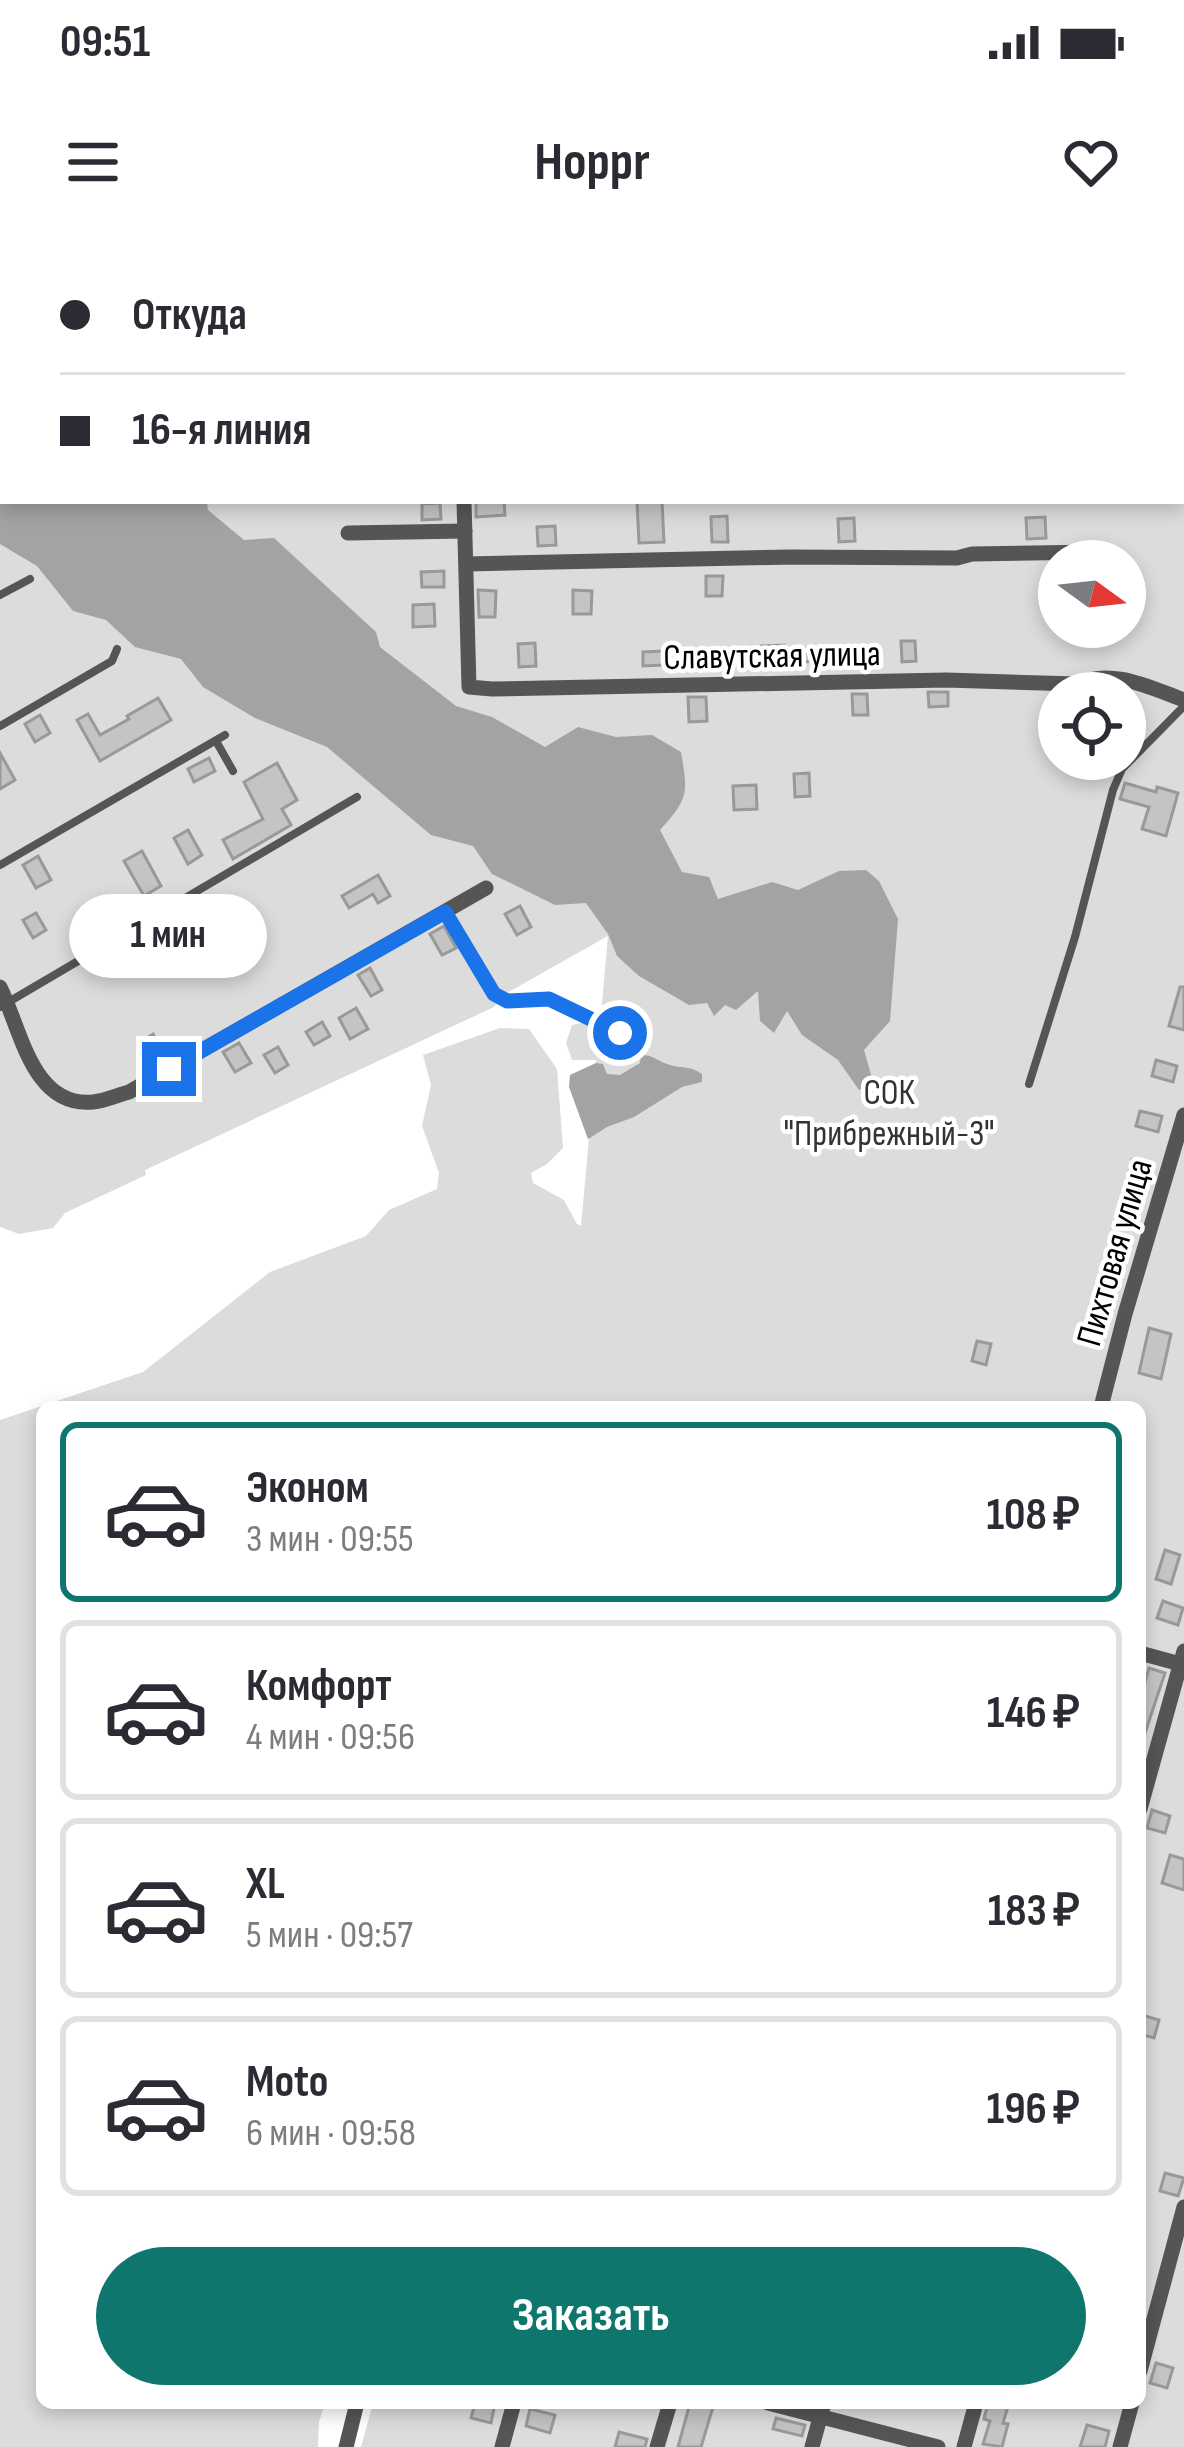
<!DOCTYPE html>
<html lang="ru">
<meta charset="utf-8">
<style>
body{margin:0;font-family:"Sofia Sans Condensed",sans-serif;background:#f7f7f7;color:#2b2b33;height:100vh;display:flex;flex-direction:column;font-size:45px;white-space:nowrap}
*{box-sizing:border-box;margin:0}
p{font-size:39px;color:#7c7c81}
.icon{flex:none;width:66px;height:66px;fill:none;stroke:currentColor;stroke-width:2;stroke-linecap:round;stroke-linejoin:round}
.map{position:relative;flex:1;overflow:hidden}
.panel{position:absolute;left:36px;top:1161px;width:1110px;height:1008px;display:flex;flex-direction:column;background:#fff;border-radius:18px;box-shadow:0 6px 18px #0003}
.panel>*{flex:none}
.banner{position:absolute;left:0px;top:0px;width:1185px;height:264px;box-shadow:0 6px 18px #0003;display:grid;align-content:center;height:264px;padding:0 60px;background:#fff}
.needle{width:78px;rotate:105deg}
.buttons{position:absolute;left:1038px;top:300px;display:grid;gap:24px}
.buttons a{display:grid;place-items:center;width:108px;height:108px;border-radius:50%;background:#fff;box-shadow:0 6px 18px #0003;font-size:60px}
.end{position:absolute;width:54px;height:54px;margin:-27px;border:15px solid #1a73e8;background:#fff;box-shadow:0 0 0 6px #fff}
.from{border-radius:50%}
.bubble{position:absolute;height:84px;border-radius:42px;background:#fff;box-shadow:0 6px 18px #0003;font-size:39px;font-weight:700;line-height:84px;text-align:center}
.banner b{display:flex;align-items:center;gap:42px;height:114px;font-size:45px}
.banner b+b{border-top:3px solid #e1e1e2}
.banner i{width:30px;height:30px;background:#2b2b33}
ul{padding:21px 0 0;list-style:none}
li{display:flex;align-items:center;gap:36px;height:180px;margin:0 24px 18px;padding:0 36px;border:6px solid #e1e1e2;border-radius:18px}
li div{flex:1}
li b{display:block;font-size:45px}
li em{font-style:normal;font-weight:700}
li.selected{border-color:#0f766e}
li>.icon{width:108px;height:108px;stroke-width:1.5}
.primary-button{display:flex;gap:24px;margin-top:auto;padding:24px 60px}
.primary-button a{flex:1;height:138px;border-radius:72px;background:#0f766e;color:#fff;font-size:48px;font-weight:700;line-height:138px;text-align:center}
.status{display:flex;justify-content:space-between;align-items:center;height:84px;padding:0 60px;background:#fff;direction:ltr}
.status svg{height:33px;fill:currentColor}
header{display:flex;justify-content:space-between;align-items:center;height:156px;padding:0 60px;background:#fff;font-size:54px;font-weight:700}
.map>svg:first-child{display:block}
.green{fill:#dcdcdc;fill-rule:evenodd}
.water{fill:#a3a3a3}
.building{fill:#c4c4c4;stroke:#999;stroke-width:3}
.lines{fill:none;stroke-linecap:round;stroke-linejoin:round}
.service{stroke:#555;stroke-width:8}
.minor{stroke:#555;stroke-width:15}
.route{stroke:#1a73e8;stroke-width:15}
.labels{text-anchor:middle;stroke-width:9;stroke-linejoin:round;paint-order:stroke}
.street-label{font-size:36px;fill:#000;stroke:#fff}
.park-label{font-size:36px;fill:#333;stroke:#fff}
</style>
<div class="status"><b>09:51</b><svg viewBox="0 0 49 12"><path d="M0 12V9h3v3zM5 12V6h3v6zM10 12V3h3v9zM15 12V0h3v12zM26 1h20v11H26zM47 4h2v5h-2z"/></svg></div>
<header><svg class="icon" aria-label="menu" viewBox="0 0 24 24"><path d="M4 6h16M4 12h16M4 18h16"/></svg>Hoppr<svg class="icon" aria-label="heart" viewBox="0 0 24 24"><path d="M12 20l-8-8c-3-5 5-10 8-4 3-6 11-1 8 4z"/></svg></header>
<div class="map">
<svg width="1184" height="2207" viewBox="0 0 1184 2207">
<rect width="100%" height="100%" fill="#fff"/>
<path class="green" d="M0 0H1184V2207H361L373 2163H1140V1167H42V2163H325L319 2182 318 2207H0V1180L143 1132 270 1032 366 996 389 970 437 949 439 933 422 886 431 845 423 815 500 788 529 789 557 829 563 908 547 924 531 933 533 943 564 960 577 984 581 986 596 820H572L566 803 572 785 591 781 600 785 608 696 503 755 494 767 145 930 146 935 65 973 53 988 19 994 0 987ZM3 3H1182V261H3ZM1059 321H1125V387H1059ZM1059 453H1125V519H1059Z"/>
<g class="water">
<path d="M0 24 3 38V261H207L208 270 244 300 274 298 376 392 380 407 456 466 492 477 545 507 578 487 616 497 652 495 681 512C688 553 689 558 660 590L682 632 709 637 718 659 772 642 798 650 839 631 866 630 879 641 898 679 890 781 864 810 874 845 859 850 838 820 802 795 787 771 774 793 760 781 758 751 736 770 725 765 714 776 707 763 689 765 639 736 617 716 608 694 586 663 555 665 492 634 473 606 431 595 327 507 255 478 203 447 181 419 135 407 106 380 73 371 37 326 0 304Z"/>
<path d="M641 815C653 815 656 820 667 824 680 829 690 825 702 834V842L682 847 634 877 607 887 588 899 569 847 570 835 596 823 603 824 607 834 620 835 640 823Z"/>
</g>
<g class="building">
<path d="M476 261H504L505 275 476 277Z"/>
<path d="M662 261 664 302 639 303 637 262Z"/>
<path d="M440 263 441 279 422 280V264Z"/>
<path d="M727 276 728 302H712L711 277Z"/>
<path d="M1045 277 1046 298 1027 299 1026 278Z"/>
<path d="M854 278 855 301 839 302 838 279Z"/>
<path d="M555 286 556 305 538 306 537 287Z"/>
<path d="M444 331V347H422L421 332Z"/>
<path d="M706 336H723L722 356H706Z"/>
<path d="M478 350 496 351 495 377H479Z"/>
<path d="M573 350 592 351 591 374H573Z"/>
<path d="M434 364 435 386 413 387V365Z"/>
<path d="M901 401H915L916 421 902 422Z"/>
<path d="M535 403 536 426 519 427 518 404Z"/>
<path d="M784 405V409L820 407V421L763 424 762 406Z"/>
<path d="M663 411V425L643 426V412Z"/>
<path d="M731 412 732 427 708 429 707 413Z"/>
<path d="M928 452H948V466L929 467Z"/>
<path d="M852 454H867L868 475H853Z"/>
<path d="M688 457H706L707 481 689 482Z"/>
<path d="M158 458 171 480 100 521 77 480 88 474 100 495 129 479 127 476Z"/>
<path d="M40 475 50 493 35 502 25 484Z"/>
<path d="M0 513 15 540 0 549Z"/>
<path d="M209 518 215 531 194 542 188 529Z"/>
<path d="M277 523 297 560 282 569 291 585 233 619 223 600 263 579 244 542Z"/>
<path d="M809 533 810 556 795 557 794 534Z"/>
<path d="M1125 543 1156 552 1157 547 1178 553 1166 596 1142 589 1149 567 1120 559Z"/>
<path d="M756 545 757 569 734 570 733 546Z"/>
<path d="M188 590 202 615 188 624 174 598Z"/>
<path d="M142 611 161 646 144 656 124 621Z"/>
<path d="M38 616 51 640 36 648 23 625Z"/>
<path d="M378 635 390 656 378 663 373 654 349 668 342 656Z"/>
<path d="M520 666 531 687 517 695 505 674Z"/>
<path d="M36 673 46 690 33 698 23 680Z"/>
<path d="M444 686 456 708 442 715 430 694Z"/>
<path d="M370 728 382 750 371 756 358 735Z"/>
<path d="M1180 747H1184V790L1169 786Z"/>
<path d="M356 768 368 789 350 799 339 778Z"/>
<path d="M322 782 330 796 314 805 306 792Z"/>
<path d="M153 794 165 814 150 822 139 803Z"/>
<path d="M239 803 251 823 235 832 223 812Z"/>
<path d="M278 807 288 825 275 833 264 815Z"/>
<path d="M1156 820 1177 826 1173 842 1152 836Z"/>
<path d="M1140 871 1162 876 1158 892 1136 886Z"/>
<path d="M1132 920 1147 925 1142 942 1127 938Z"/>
<path d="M1149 1088 1171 1094 1161 1139 1139 1133Z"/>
<path d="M977 1101 991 1104 986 1125 972 1121Z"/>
<path d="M1165 1310 1180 1315 1171 1344 1156 1339Z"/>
<path d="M1163 1361 1183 1368 1178 1385 1157 1378Z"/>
<path d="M1149 1428 1165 1433 1142 1502 1140 1460Z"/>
<path d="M1152 1570 1170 1576 1165 1593 1147 1588Z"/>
<path d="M1170 1615 1184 1619V1650L1162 1643Z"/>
<path d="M1145 1776 1159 1780 1154 1798 1140 1794Z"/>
<path d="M1165 1933 1184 1938 1178 1956 1160 1951Z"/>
<path d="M1156 2123 1173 2128 1167 2148 1150 2143Z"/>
<path d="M475 2163 494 2168 491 2183 471 2178Z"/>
<path d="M690 2163 713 2167 701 2207H678Z"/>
<path d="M988 2163H1009L1003 2183 1008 2184 1002 2207 983 2204 990 2181 984 2179Z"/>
<path d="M530 2169 555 2175 550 2193 526 2186Z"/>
<path d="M776 2178 805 2185 802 2196 773 2189Z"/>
<path d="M1087 2185 1109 2191 1105 2207H1080Z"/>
<path d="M619 2192 647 2199 645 2207H615Z"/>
</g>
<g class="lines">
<g class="service">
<path d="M0 355 30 339"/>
<path d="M0 486 112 421 117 409"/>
<path d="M216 501 233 531"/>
<path d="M0 625 225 495"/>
<path d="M446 673 494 754 507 762 549 759 620 793"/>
<path d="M0 767 357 557"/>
<path d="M1029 844 1075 697 1113 550 1122 529 1184 466"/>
</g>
<g class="minor">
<path d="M457 0V3"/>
<path d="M464 261 469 447 492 449 946 440 1076 444C1113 428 1148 447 1184 460"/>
<path d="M348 293 465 291"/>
<path d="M467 324 791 317 957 318 972 314 1097 312"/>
<path d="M0 747C21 789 32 868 93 862 105 861 118 855 129 852L486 648"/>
<path d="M1101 1167 1125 1074 1184 875"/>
<path d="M1140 1413 1184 1425"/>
<path d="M1140 1569 1184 1411"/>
<path d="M1140 2131 1184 1967"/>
<path d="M768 2163 938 2207"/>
<path d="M346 2207 357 2163"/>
<path d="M502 2207 514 2163"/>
<path d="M657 2207 670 2163"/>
<path d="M812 2207 824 2163"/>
<path d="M964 2207 976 2163"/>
<path d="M1120 2207 1132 2163"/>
</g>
</g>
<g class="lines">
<path class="route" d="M169 829 445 672 494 754 507 761 549 759 620 793"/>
</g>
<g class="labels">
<g class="street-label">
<text transform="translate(772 414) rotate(-1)" y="13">Славутская улица</text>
<text transform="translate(1113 1012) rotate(-74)" y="13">Пихтовая улица</text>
</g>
<g class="park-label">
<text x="889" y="864">СОК<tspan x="889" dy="41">"Прибрежный-3"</tspan></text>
</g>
</g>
</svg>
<div class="buttons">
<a><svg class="needle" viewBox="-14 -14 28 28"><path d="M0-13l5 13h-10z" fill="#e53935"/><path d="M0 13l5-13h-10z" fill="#7c7c81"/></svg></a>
<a><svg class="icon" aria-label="locate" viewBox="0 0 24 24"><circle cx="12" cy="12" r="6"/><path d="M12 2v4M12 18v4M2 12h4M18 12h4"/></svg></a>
</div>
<i class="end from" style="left:620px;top:793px"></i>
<i class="end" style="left:169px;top:829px"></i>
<div class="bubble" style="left:69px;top:654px;width:198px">1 мин</div>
<div class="banner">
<b><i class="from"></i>Откуда</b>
<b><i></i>16-я линия</b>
</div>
<section class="panel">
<ul>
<li class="selected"><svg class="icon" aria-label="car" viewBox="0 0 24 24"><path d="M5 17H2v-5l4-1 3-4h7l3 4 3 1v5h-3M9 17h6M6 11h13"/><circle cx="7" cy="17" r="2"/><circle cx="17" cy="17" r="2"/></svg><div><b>Эконом</b><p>3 мин · 09:55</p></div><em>108 ₽</em></li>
<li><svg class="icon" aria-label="car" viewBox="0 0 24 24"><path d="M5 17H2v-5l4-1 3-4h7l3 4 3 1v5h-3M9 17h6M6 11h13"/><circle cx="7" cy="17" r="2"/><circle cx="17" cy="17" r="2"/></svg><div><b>Комфорт</b><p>4 мин · 09:56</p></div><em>146 ₽</em></li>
<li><svg class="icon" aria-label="car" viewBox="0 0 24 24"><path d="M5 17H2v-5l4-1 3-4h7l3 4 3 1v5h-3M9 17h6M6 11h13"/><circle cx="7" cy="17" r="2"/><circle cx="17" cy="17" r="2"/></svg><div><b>XL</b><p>5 мин · 09:57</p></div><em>183 ₽</em></li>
<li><svg class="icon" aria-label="car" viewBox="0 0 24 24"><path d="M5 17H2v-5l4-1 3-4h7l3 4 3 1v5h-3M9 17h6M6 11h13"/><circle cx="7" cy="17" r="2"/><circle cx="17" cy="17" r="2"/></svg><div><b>Moto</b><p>6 мин · 09:58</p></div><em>196 ₽</em></li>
</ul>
<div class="primary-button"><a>Заказать</a></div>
</section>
</div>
